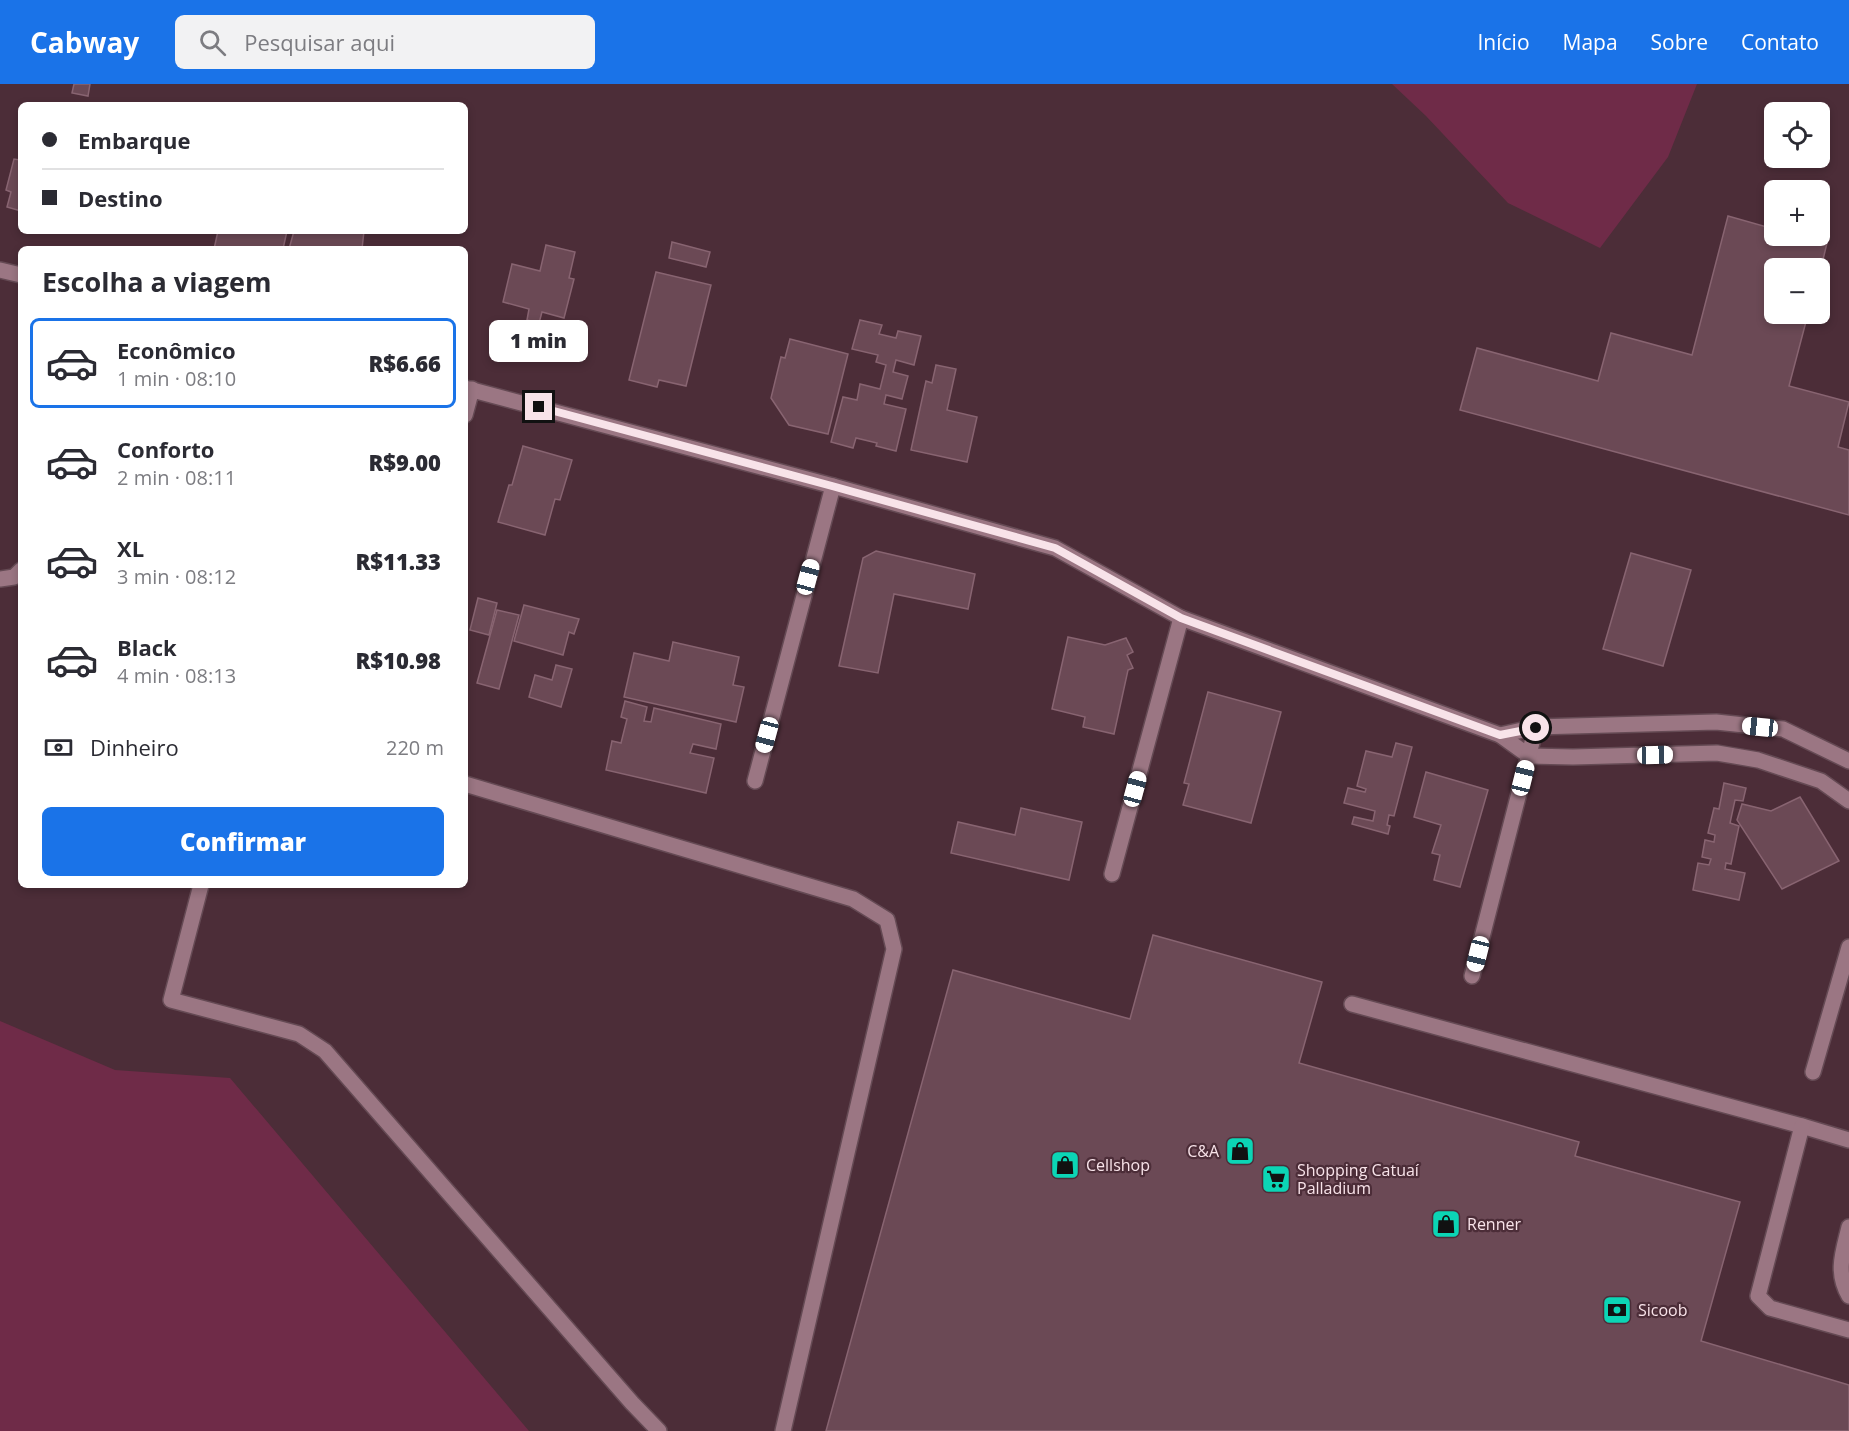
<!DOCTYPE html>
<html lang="pt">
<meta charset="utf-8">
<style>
body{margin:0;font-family:"Open Sans",sans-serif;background:#f2f2f3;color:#2b2b33;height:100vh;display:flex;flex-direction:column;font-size:22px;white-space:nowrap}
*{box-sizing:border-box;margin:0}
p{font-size:20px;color:#7c7c81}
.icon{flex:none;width:33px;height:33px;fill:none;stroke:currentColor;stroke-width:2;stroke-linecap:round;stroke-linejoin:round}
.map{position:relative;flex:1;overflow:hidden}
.sheet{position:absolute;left:18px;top:162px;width:450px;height:642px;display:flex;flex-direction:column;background:#fff;border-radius:9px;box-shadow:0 3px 9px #0003}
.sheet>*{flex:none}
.banner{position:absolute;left:18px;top:18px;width:450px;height:132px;border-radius:9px;box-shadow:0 3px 9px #0003;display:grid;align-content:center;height:132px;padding:0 24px;background:#fff}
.controls{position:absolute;left:1764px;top:18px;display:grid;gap:12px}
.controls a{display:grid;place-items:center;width:66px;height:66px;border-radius:9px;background:#fff;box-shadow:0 3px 9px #0003;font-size:30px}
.end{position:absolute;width:27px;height:27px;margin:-14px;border:8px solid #f8e3e9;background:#111;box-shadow:0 0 0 3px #111}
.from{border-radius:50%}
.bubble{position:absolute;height:42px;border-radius:9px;background:#fff;box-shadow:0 3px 9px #0003;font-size:20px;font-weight:800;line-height:42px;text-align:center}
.car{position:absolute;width:18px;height:36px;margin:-18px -9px;border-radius:8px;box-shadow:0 0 4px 2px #0007;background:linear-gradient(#fff 24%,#345 0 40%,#fff 0 76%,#345 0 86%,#fff 0)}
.banner b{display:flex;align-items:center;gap:21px;height:57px;font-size:22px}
.banner b+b{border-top:2px solid #e1e1e2}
.banner i{width:15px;height:15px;background:#2b2b33}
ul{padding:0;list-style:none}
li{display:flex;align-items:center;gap:18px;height:90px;margin:0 12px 9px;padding:0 12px;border:3px solid transparent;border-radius:9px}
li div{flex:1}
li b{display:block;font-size:22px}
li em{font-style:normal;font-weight:800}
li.selected{border-color:#1a73e8}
li>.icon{width:54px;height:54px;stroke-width:1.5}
h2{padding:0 24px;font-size:27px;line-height:72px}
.pay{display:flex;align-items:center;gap:15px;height:66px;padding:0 24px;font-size:22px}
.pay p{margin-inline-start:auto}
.button{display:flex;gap:12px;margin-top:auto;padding:12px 24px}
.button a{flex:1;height:69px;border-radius:9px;background:#1a73e8;color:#fff;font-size:24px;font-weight:800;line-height:69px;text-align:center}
header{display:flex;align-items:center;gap:36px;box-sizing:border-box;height:84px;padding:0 30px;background:#1a73e8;color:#fff}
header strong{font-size:28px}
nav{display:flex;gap:33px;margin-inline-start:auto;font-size:21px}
.search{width:420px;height:54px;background:#f2f2f3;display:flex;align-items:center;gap:15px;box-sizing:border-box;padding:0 21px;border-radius:9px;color:#7c7c81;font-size:22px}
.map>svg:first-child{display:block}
.green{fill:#6f2b48}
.building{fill:#6b4955;stroke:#886471;stroke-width:1.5}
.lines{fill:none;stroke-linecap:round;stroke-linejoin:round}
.minor-casing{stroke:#654a54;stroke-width:18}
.minor{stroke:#9b7683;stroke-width:15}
.route{stroke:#f8e3e9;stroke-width:8}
.labels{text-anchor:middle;stroke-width:4.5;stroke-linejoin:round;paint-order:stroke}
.poi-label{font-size:16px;fill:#f8e3e9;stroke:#4c2d38;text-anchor:start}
</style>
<header>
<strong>Cabway</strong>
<div class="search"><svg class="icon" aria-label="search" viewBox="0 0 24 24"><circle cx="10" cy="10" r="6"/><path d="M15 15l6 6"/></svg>Pesquisar aqui</div>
<nav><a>Início</a><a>Mapa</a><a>Sobre</a><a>Contato</a></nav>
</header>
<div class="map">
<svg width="1849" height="1347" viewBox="0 0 1849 1347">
<rect width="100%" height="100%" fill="#4c2d38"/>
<g class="green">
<path d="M1392 0H1697L1668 73 1600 164 1508 119 1426 32Z"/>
<path d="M0 937 115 986 230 994 529 1347H0Z"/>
</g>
<g class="building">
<path d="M74 0H90L88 12 72 9Z"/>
<path d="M21 71V127L7 123 11 108 6 106 14 75 20 76Z"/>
<path d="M1728 132 1774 145V152H1801L1827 159 1820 188V184H1774V230H1808L1789 302 1849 318 1838 363 1849 366V431L1460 326 1477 264 1598 297 1611 249 1692 271Z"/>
<path d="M218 147H287L283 165H214Z"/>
<path d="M294 147H364L362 165H289Z"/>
<path d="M672 158 710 168 706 183 669 174Z"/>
<path d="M546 161 575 168 569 194 574 195 564 234 542 228 539 239 527 236 529 225 503 218 512 180 540 187Z"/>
<path d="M656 188 711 201 686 302 659 296 657 303 629 296Z"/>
<path d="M860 236 882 241 879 250 896 254 898 247 921 252 914 281 896 276 893 288 908 292 902 315 886 311 884 320 906 325 896 367 876 362 877 359 856 354 853 364 831 358 843 313 857 316 860 300 880 305 886 281 876 278 878 271 852 265Z"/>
<path d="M790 255 848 270 828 350 789 341 771 314 781 273 785 274Z"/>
<path d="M936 281 956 285 947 326 977 333 967 378 911 366 926 297 932 299Z"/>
<path d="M523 362 572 376 560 416 555 415 545 451 498 438 509 401H512Z"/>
<path d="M876 467 975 490 968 525 894 510 878 589 839 582 863 474Z"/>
<path d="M1631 469 1691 486 1663 582 1603 565Z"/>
<path d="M478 514 497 519 489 551 470 546Z"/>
<path d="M524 521 579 535 574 550 569 548 563 571 514 557Z"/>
<path d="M497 526 519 531 499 605 477 599Z"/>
<path d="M1068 553 1105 561 1126 554 1133 568 1127 571 1133 584 1128 586 1114 650 1083 643 1085 633 1052 625Z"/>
<path d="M673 558 739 573 733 601 744 603 736 638 624 613 634 569 669 577Z"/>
<path d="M556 581 572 585 561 623 529 613 535 591 552 596Z"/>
<path d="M1208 608 1281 628 1251 739 1183 721 1189 700 1184 699Z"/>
<path d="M625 617 647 623 644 637 651 638 654 624 721 640 716 665 693 660 690 669 714 674 706 709 606 686 612 657 621 659 627 635 621 633Z"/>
<path d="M1396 659 1412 663 1394 732 1389 731 1387 741 1390 742 1388 750 1352 740 1354 733 1373 737 1375 727 1344 719 1348 704 1365 708 1366 705 1357 702 1366 667 1392 673Z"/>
<path d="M1426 688 1488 706 1460 803 1434 796 1440 771 1432 769 1441 741 1414 733Z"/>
<path d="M1724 699 1746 704 1743 717 1735 716 1730 739 1739 742 1731 780 1726 779 1725 785 1745 789 1739 816 1693 806 1698 779 1709 781 1711 775 1702 773 1705 756 1714 758 1715 751 1708 749 1714 724 1719 725Z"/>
<path d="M1800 713 1839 777 1782 805 1737 736 1742 720 1771 727Z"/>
<path d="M1021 724 1082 738 1069 796 951 769 958 738 1015 751Z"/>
<path d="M1153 851 1322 898 1299 979 1579 1058 1575 1072 1740 1118 1701 1257 1849 1301V1347H826L953 886 1130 935Z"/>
</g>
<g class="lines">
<g class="minor-casing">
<g id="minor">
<path d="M0 186 21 191"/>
<path d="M465 304 833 402 1055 464 1181 534 1500 651 1529 672 1573 673 1717 669 1758 676 1821 697 1849 717"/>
<path d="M465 331 472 305"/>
<path d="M0 495 14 493 21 486"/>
<path d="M1500 651 1536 643 1716 638 1783 645 1849 677"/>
<path d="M755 697 833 402"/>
<path d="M465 700 853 815 887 836 894 865 783 1347"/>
<path d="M1112 790 1181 534"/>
<path d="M201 801 171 916 299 950 325 967 632 1319 659 1347"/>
<path d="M1472 892 1536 643"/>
<path d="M1352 920 1802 1042 1849 1056"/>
<path d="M1813 988 1849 863"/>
<path d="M1802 1042 1758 1212 1770 1224 1849 1246"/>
<path d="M1849 1143C1843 1168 1835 1188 1849 1212"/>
</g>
</g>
<use href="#minor" class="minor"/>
</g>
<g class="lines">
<path class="route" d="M539 323 832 402 1055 464 1181 534 1500 651 1536 644"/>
</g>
<defs>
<g id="shop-square" transform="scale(1.5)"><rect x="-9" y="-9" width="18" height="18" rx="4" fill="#0bd5b5" stroke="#4c2d38"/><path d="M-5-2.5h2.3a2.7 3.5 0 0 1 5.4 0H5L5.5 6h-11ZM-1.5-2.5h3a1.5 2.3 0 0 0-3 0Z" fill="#111"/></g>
<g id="supermarket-square" transform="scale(1.5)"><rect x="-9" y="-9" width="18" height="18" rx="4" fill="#0bd5b5" stroke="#4c2d38"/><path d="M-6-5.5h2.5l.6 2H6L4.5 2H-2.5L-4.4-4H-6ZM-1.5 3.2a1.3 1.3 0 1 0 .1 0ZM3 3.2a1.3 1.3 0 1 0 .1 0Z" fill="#111"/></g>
<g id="bank-square" transform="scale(1.5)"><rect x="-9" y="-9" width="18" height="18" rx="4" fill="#0bd5b5" stroke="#4c2d38"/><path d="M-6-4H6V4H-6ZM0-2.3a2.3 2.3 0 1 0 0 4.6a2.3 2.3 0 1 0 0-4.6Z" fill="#111"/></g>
</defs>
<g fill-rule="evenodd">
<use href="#shop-square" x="1240" y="1067"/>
<use href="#shop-square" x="1065" y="1081"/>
<use href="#supermarket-square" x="1276" y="1095"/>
<use href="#shop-square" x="1446" y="1140"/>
<use href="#bank-square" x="1617" y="1226"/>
</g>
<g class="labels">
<g class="poi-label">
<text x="1219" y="1073" text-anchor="end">C&amp;A</text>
<text x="1086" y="1087">Cellshop</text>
<text x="1297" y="1092">Shopping Catuaí<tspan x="1297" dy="18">Palladium</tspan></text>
<text x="1467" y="1146">Renner</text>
<text x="1638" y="1232">Sicoob</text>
</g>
</g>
</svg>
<div class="controls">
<a><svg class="icon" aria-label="locate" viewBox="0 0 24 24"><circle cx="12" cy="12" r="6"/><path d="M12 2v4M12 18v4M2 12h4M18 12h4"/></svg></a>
<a>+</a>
<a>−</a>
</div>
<i class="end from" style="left:1536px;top:644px"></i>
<i class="end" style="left:539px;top:323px"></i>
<div class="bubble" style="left:489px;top:236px;width:99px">1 min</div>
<i class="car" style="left:808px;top:493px;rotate:15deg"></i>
<i class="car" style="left:1760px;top:643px;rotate:276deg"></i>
<i class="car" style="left:767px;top:651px;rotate:195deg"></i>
<i class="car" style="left:1655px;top:671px;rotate:89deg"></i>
<i class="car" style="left:1523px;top:694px;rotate:14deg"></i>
<i class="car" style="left:1135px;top:705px;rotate:15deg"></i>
<i class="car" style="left:1478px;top:870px;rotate:194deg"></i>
<div class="banner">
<b><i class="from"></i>Embarque</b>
<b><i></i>Destino</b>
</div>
<section class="sheet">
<h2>Escolha a viagem</h2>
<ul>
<li class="selected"><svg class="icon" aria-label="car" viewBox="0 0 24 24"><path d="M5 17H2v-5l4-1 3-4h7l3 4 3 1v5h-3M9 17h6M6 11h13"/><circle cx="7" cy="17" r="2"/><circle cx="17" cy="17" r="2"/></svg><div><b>Econômico</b><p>1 min · 08:10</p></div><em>R$6.66</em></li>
<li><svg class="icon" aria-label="car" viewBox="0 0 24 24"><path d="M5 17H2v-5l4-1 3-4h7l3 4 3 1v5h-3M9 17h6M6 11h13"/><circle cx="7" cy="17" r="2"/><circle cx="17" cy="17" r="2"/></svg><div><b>Conforto</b><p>2 min · 08:11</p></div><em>R$9.00</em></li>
<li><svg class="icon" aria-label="car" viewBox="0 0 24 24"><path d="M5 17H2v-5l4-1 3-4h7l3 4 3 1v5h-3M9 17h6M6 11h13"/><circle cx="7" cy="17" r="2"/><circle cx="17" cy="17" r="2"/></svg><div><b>XL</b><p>3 min · 08:12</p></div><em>R$11.33</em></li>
<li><svg class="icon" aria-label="car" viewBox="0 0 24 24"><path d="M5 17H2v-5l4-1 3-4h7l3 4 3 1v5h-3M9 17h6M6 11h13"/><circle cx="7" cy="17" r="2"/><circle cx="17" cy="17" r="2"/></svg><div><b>Black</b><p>4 min · 08:13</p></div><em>R$10.98</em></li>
</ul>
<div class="pay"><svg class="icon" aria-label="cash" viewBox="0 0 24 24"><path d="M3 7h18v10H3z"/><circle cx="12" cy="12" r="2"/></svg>Dinheiro<p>220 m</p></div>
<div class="button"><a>Confirmar</a></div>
</section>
</div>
